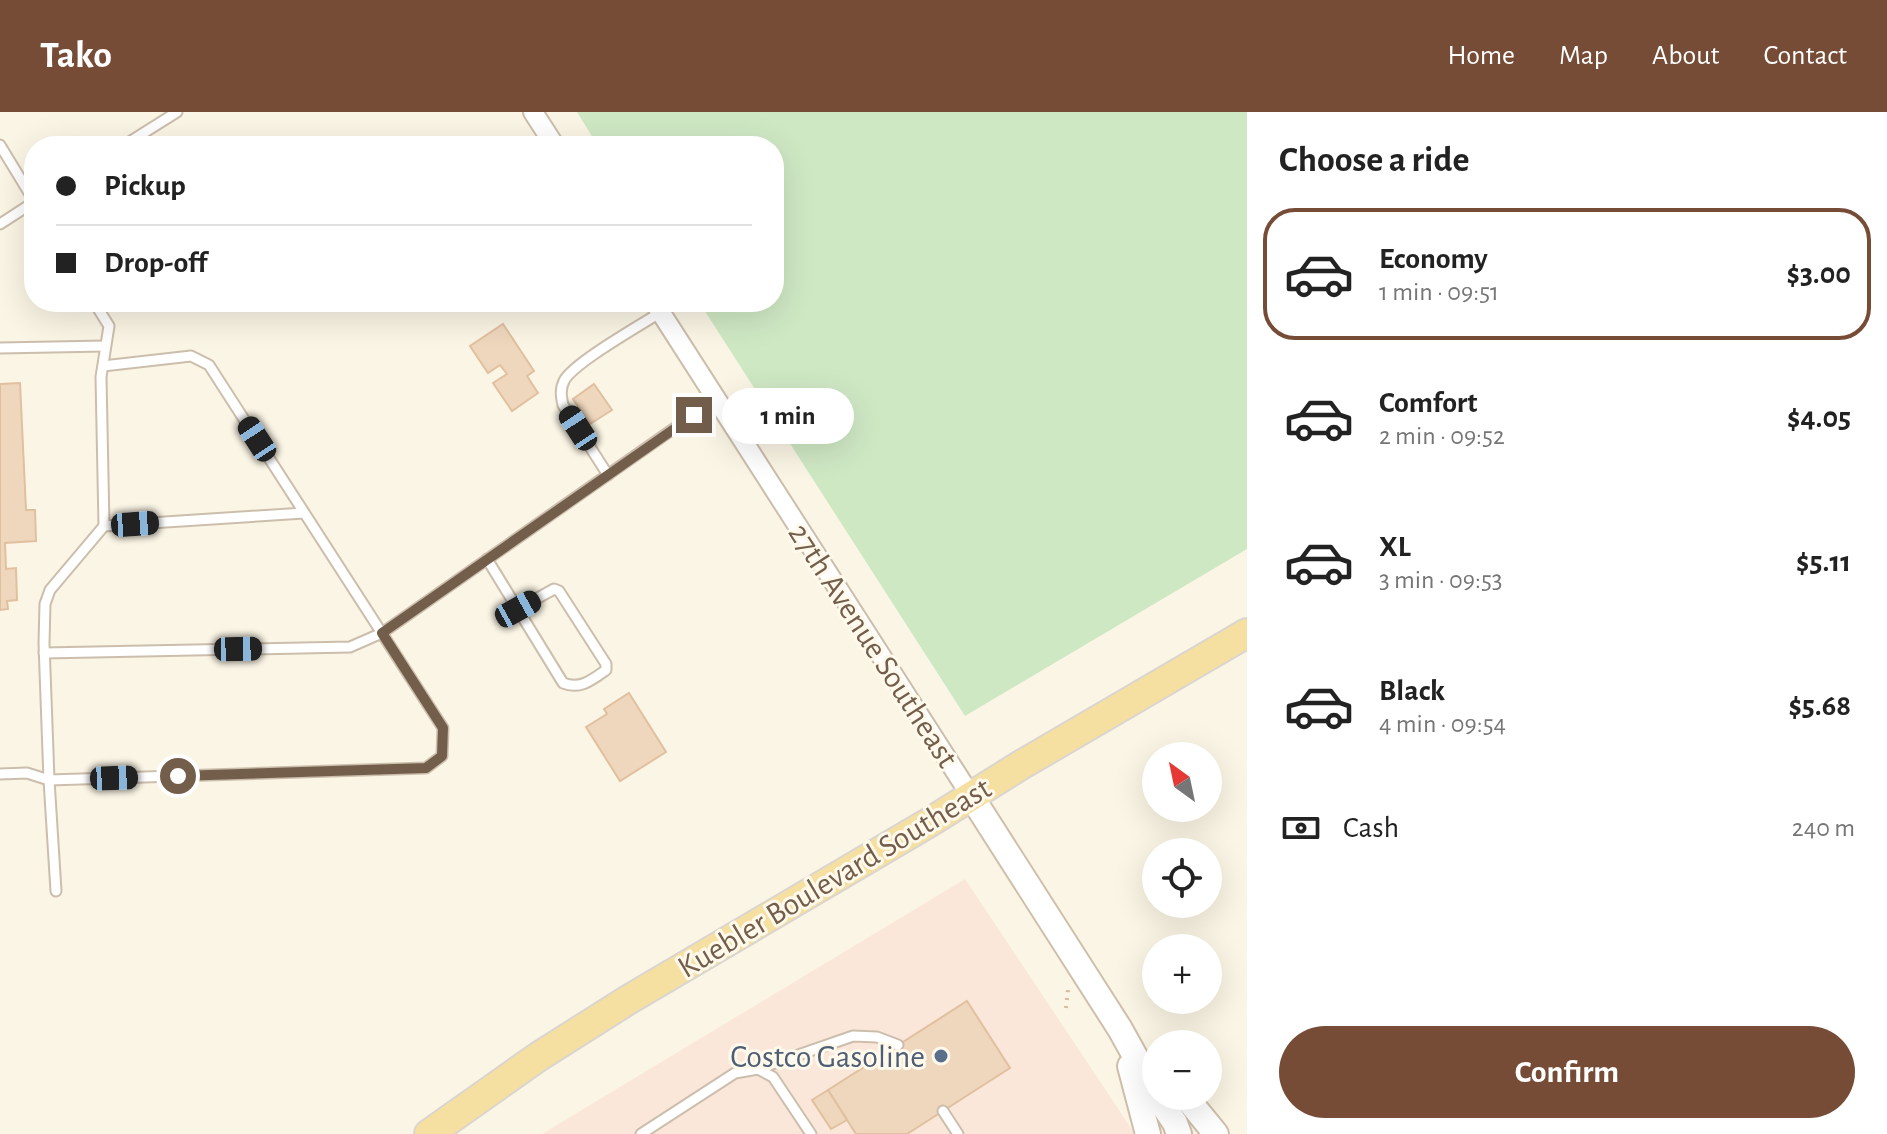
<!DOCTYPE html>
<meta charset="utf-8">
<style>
body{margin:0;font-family:"Alegreya Sans",sans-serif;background:#f2f2f2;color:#222;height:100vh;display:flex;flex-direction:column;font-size:30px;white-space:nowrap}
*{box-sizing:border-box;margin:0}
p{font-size:26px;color:#767676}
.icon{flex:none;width:44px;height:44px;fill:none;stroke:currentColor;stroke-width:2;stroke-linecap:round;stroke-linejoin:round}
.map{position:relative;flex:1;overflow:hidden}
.panel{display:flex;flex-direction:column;background:#fff;width:640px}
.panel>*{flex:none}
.hud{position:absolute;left:24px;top:24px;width:760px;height:176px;border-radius:32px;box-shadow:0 8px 32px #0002;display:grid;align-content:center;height:176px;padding:0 32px;background:#fff}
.needle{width:52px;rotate:327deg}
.buttons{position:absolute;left:1142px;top:630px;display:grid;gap:16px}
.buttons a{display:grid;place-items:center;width:80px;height:80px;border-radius:50%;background:#fff;box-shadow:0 8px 32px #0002;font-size:40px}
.end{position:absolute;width:36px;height:36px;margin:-18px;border:10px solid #735e4c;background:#fff;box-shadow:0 0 0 4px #fff}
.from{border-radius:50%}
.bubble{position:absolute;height:56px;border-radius:28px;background:#fff;box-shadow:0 8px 32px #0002;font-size:26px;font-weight:600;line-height:56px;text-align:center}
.car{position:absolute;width:24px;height:48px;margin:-24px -12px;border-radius:10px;box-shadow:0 0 6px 2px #0007;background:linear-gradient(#222 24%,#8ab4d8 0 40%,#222 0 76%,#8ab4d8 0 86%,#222 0)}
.hud b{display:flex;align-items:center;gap:28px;height:76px;font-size:30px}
.hud b+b{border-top:2px solid #e0e0e0}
.hud i{width:20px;height:20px;background:#222}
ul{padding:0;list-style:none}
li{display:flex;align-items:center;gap:24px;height:132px;margin:0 16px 12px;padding:0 16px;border:4px solid transparent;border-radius:32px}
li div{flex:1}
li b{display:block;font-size:30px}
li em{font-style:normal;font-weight:600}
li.current{border-color:#774c37}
li>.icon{width:72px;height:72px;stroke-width:1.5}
h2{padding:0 32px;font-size:36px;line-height:96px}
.pay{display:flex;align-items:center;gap:20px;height:88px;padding:0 32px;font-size:30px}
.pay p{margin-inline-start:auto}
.primary-button{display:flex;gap:16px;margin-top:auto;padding:16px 32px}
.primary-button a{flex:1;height:92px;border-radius:48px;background:#774c37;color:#fff;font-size:32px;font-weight:600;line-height:92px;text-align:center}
header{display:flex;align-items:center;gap:48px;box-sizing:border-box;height:112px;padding:0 40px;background:#774c37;color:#fff}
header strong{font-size:38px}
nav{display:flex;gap:44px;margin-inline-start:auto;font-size:28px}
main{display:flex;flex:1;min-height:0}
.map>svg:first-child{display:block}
.commercial{fill:#fbe7da}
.green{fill:#cfe8c4}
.building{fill:#efd7be;stroke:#e1c09f;stroke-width:2}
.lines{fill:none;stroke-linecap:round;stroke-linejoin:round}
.lane-casing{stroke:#ccbeac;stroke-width:13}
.street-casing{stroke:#ccbeac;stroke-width:22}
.secondary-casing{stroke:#cfbfaa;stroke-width:28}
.primary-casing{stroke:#dbd5d0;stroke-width:32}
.path{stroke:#d4bba1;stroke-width:4;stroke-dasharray:2 6;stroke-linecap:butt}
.lane{stroke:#fff;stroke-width:9}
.street{stroke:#fff;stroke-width:18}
.secondary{stroke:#fff;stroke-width:24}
.primary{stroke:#f6e0a1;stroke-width:28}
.route{stroke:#735e4c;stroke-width:10}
.service-dot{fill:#5c6f8a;stroke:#fef9eb;stroke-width:3}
.labels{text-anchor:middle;stroke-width:6;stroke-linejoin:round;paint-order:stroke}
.street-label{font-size:32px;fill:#735e4c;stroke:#fef9eb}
.service-label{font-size:32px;fill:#4e5e75;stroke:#fef9eb;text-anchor:end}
</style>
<header>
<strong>Tako</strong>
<nav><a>Home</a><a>Map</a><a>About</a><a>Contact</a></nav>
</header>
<main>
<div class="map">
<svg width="1247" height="1022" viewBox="0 0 1247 1022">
<rect width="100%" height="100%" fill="#fbf5e5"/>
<path class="commercial" d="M965 767 1135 1022H542Z"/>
<path class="green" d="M577 0H1247V437L965 604 699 190H774V34H598Z"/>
<g class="building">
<path d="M503 212 534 259 527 264 538 281 512 299 493 271 507 262 500 253 488 261 470 234Z"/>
<path d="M20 271 26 398H35L36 429 5 431 6 457 16 456 17 488 7 489 8 497 0 498V272Z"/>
<path d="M594 272 612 298 590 312 573 287Z"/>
<path d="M629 581 666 640 620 669 586 615 607 602 604 597Z"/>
<path d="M967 889 1010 956 907 1022H856L828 978Z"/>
<path d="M828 978 847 1008 831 1017 812 988Z"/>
</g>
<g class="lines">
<g class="lane-casing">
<g id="lane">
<path d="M0 33 34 89"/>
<path d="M123 34 177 0"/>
<path d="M0 112 34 90"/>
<path d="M94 190 109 214 101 265 104 414 50 478 45 492 44 531 49 668 426 656 442 644 443 616 209 253 191 244 103 254"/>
<path d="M0 236 105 234"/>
<path d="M608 363 563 293C561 284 560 277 564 269 573 251 641 213 661 200"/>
<path d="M104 414 304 401"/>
<path d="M487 447 563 571C580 578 592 568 606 558V552L559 479 554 477 518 497"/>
<path d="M44 541 350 535 382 521 716 287"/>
<path d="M0 662 27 661 49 668 56 779"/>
<path d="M758 957 853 924 877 925 898 933"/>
<path d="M943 999 958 1022"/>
<path d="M641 1022 735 961 758 957 773 965 811 1022"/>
</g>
</g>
<g class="street-casing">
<g id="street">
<path d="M533 0 555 34"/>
<path d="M654 190 971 684"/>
</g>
</g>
<g class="secondary-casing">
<g id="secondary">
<path d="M971 684 1120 917 1156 982"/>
<path d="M1130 954 1148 1022"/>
<path d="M1157 984 1175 1011 1179 1022"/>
<path d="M1185 984 1216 1022"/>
</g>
</g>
<g class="primary-casing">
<path id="primary" d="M429 1022 538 945 628 888 930 710 1021 653 1247 521"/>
</g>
<path class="path" d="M1066 896 1068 878"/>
<use href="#lane" class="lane"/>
<use href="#street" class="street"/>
<use href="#secondary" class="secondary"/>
<use href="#primary" class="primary"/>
</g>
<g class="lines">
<path class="route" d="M178 664 426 656 442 644 443 616 382 521 694 303"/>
</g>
<circle class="service-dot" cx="941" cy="944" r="8"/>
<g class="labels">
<g class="street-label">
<text transform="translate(874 533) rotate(57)" y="11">27th Avenue Southeast</text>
<text transform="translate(834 765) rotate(-31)" y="11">Kuebler Boulevard Southeast</text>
</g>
<g class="service-label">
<text x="925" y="955">Costco Gasoline</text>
</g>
</g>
</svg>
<div class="buttons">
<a><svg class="needle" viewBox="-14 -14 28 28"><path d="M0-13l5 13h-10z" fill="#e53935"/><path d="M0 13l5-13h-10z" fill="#767676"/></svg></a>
<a><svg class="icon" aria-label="locate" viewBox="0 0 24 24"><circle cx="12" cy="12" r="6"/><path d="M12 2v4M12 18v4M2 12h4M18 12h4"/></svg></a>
<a>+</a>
<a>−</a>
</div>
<i class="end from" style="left:178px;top:664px"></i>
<i class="end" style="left:694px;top:303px"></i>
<div class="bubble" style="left:722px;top:276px;width:132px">1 min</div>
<i class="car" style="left:578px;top:316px;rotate:327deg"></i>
<i class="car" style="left:257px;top:327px;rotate:327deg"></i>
<i class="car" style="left:135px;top:412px;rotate:86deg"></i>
<i class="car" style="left:518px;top:497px;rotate:61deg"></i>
<i class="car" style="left:238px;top:537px;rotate:89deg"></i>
<i class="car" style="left:114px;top:666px;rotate:88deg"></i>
<div class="hud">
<b><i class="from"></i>Pickup</b>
<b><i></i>Drop-off</b>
</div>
</div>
<section class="panel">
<h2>Choose a ride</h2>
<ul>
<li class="current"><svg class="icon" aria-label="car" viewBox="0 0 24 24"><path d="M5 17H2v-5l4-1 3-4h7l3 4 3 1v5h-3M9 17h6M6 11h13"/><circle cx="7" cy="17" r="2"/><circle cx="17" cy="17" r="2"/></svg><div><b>Economy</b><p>1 min · 09:51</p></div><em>$3.00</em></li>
<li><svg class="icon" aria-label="car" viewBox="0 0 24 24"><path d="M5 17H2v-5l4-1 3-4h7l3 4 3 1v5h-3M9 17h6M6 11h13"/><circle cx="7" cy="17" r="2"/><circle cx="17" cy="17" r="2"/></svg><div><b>Comfort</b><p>2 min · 09:52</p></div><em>$4.05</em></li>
<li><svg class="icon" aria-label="car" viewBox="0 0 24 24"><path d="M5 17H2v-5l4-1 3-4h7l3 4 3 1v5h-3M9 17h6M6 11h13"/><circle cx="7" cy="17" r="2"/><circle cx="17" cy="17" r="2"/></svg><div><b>XL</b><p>3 min · 09:53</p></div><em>$5.11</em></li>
<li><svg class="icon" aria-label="car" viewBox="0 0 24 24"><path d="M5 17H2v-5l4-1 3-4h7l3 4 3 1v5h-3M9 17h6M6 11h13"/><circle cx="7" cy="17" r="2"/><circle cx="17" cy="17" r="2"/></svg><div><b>Black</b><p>4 min · 09:54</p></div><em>$5.68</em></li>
</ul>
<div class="pay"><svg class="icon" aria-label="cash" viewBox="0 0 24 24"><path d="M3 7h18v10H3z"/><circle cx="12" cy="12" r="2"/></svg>Cash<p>240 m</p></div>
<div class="primary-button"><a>Confirm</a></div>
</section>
</main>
